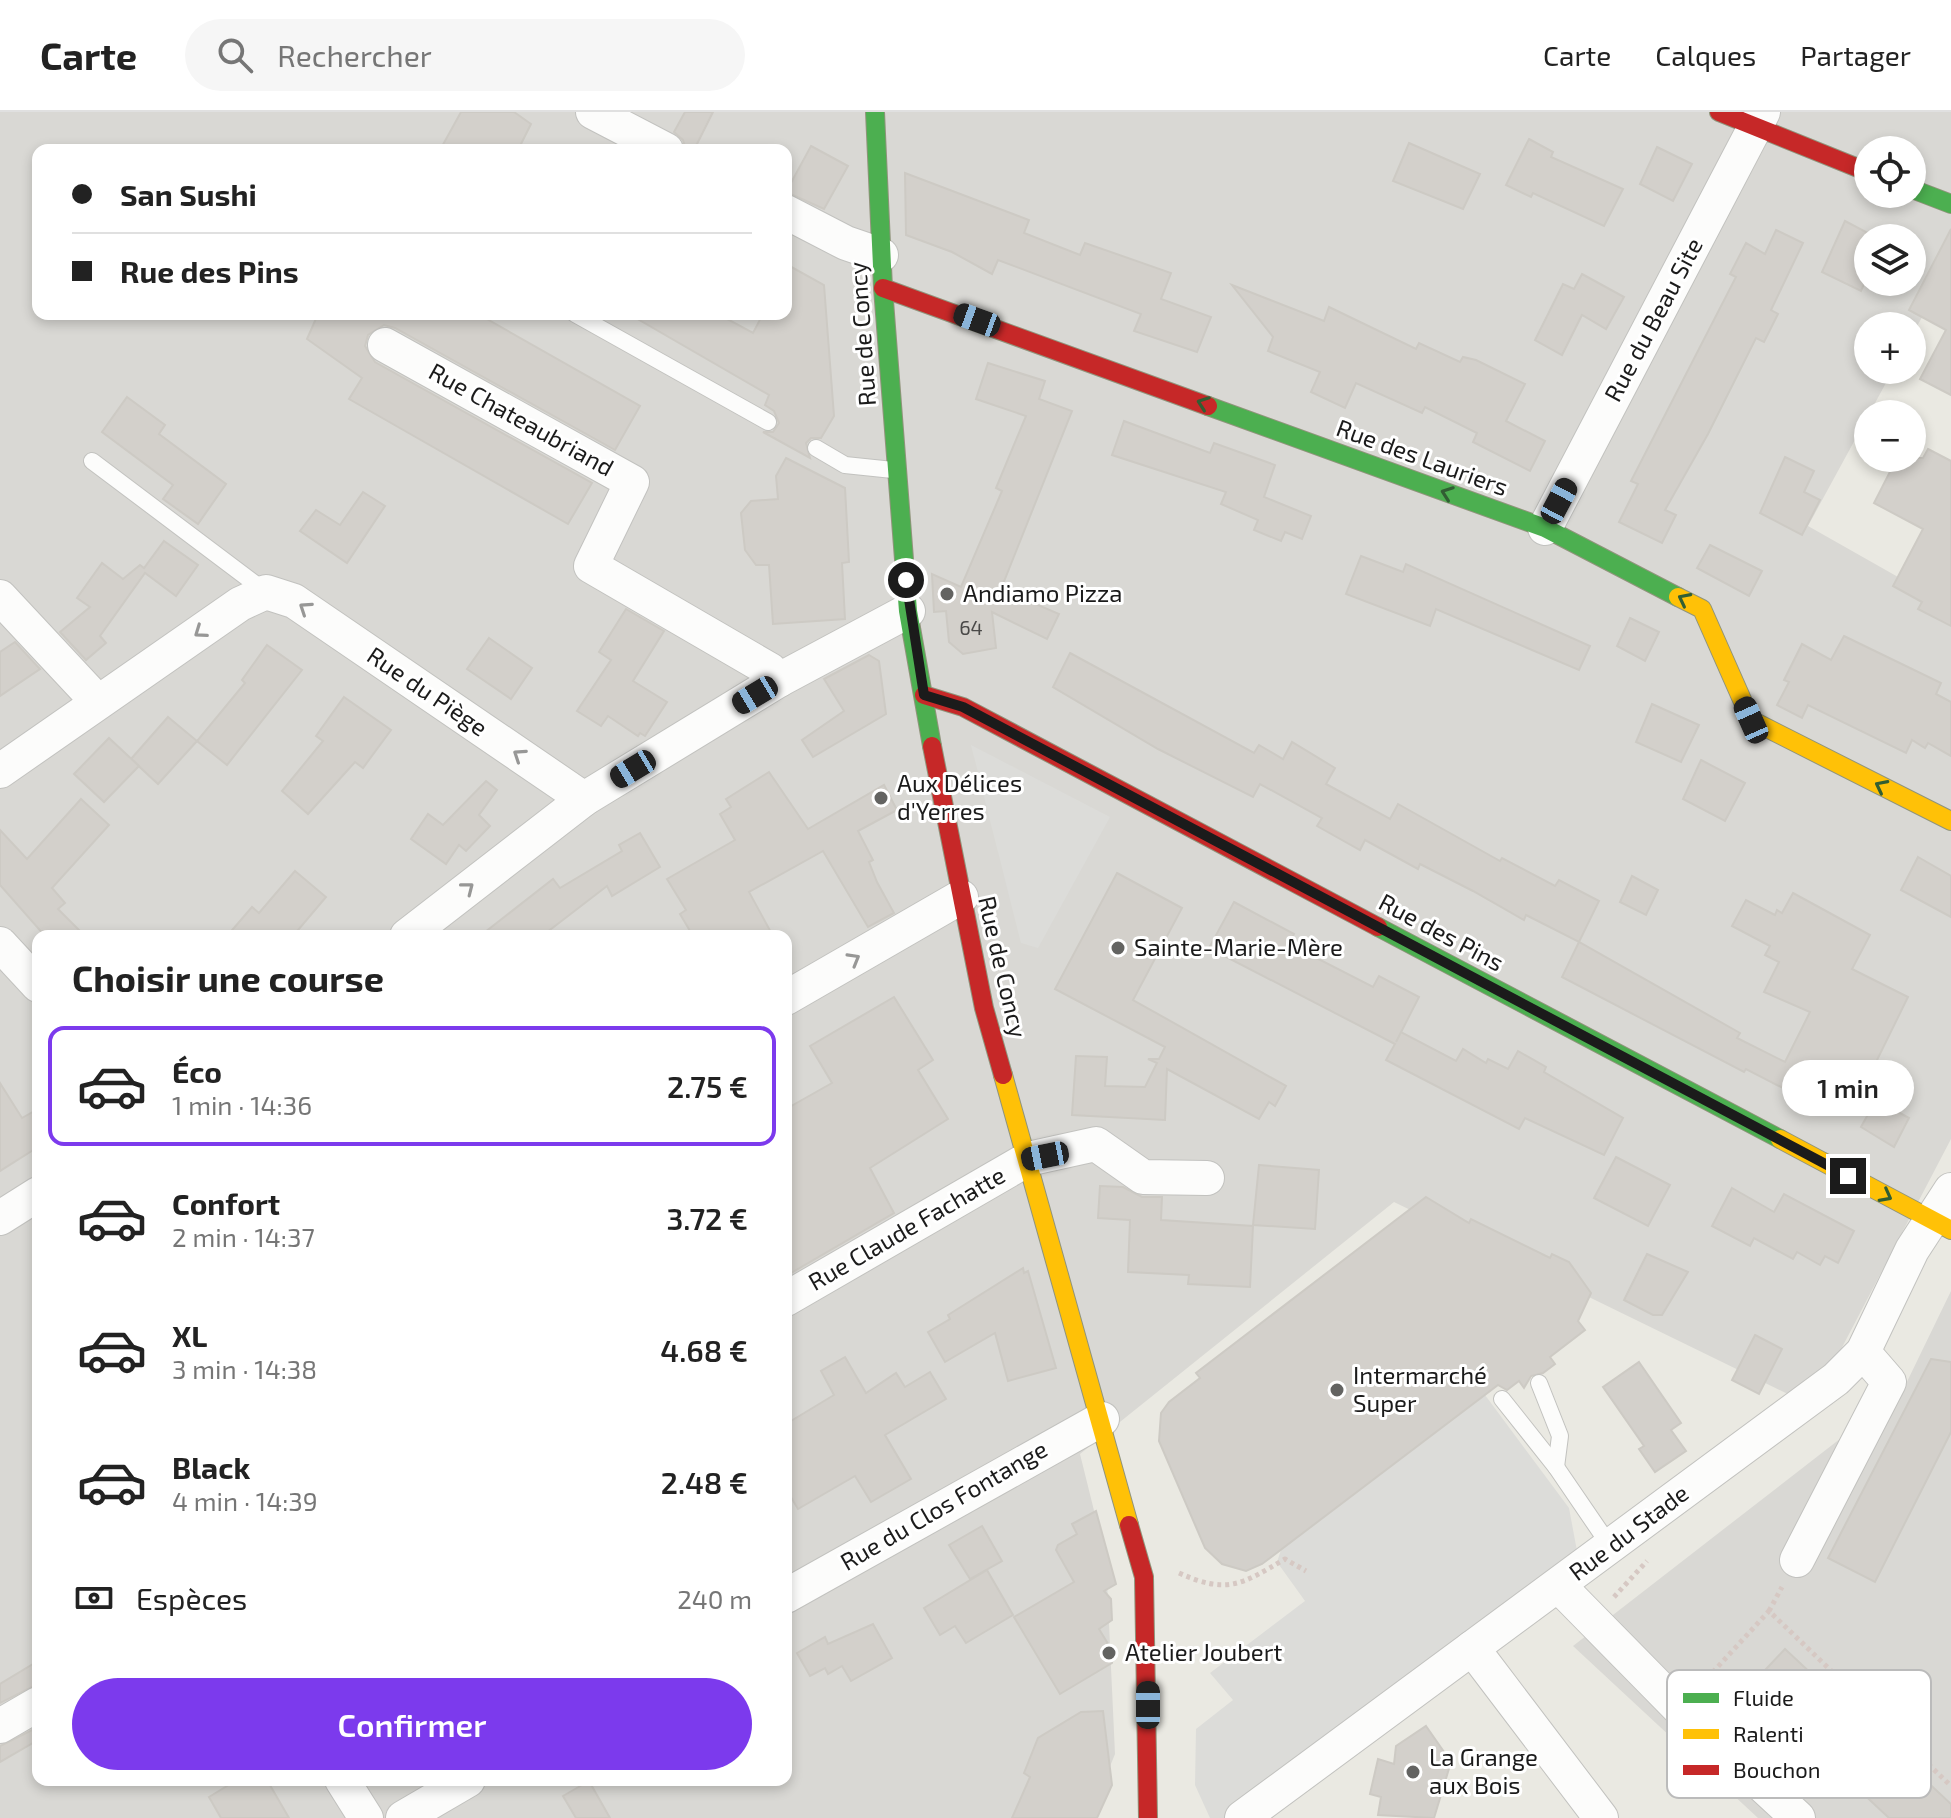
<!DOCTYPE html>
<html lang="fr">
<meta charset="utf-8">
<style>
body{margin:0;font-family:"Exo 2",sans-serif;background:#f6f6f6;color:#222;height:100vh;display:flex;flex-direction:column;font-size:30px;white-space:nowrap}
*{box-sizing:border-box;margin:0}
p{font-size:26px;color:#767676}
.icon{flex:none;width:44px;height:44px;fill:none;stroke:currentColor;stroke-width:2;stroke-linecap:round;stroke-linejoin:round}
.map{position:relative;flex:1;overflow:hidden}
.drawer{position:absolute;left:32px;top:818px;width:760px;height:856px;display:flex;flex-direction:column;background:#fff;border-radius:16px;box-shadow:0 4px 12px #0003}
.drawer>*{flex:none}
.hud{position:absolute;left:32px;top:32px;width:760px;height:176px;border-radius:16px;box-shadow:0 4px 12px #0003;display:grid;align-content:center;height:176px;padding:0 40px;background:#fff}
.controls{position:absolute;left:1854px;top:24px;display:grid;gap:16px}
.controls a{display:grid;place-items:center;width:72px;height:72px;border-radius:50%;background:#fff;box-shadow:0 4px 12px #0003;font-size:40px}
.end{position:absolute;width:36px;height:36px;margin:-18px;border:10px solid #1b1b1b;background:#fff;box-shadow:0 0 0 4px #fff}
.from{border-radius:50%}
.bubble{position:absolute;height:56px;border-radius:28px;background:#fff;box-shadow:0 4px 12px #0003;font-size:26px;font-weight:600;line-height:56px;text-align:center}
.car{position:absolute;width:24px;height:48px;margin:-24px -12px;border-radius:10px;box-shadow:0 0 6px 2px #0007;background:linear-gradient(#222 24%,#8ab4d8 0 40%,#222 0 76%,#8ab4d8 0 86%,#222 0)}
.hud b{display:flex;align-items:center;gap:28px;height:76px;font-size:30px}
.hud b+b{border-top:2px solid #e0e0e0}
.hud i{width:20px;height:20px;background:#222}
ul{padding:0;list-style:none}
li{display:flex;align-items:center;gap:24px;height:120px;margin:0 16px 12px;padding:0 24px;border:4px solid transparent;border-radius:16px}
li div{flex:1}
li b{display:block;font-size:30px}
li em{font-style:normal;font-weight:600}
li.selected{border-color:#7c3aed}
li>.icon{width:72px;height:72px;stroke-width:1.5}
h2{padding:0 40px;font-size:36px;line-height:96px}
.pay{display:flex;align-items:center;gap:20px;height:88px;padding:0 40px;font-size:30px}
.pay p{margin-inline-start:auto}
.primary-button{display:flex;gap:16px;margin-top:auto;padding:16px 40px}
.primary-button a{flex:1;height:92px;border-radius:48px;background:#7c3aed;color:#fff;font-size:32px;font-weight:600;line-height:92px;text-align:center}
header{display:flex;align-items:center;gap:48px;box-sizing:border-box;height:112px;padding:0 40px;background:#fff;border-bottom:2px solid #e0e0e0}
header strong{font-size:38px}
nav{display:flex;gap:44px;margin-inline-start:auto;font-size:28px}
.search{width:560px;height:72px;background:#f6f6f6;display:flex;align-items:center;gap:20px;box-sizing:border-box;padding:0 28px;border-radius:44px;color:#767676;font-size:30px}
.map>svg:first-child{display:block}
.residential{fill:#d9d8d4;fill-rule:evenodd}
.parking{fill:#dcdcd9}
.water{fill:#b3d4e1}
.building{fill:#d3d0cb;stroke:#cdcac4;stroke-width:2}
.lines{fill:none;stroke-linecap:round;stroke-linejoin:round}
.lane-casing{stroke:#c2c2bf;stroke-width:18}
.street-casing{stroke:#c2c2bf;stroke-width:36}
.fast-casing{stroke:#90947b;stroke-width:20}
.slow-casing{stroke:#90947b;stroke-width:20}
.jam-casing{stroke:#90947b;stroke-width:20}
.path{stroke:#d6c8c3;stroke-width:5;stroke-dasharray:4 4;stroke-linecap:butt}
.lane{stroke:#fcfcfb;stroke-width:16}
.street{stroke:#fcfcfb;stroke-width:34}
.fast{stroke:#4caf50;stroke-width:18}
.slow{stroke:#ffc107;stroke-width:18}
.jam{stroke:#c62828;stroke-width:18}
.oneway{stroke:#315e33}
.oneway2{stroke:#979796}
.route{stroke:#1b1b1b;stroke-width:10}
.poi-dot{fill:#636361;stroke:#fff;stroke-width:3}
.labels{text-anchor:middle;stroke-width:6;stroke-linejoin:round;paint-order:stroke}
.number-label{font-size:20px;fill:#4a4948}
.street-label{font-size:24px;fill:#1b1b1b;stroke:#fff}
.poi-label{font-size:24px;fill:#1b1b1b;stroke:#fff;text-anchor:start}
.key{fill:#fff;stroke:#bbb;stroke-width:2}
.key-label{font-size:22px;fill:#1b1b1b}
</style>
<header>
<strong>Carte</strong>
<div class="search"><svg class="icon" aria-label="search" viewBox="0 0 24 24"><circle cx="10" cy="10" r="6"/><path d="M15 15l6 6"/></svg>Rechercher</div>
<nav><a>Carte</a><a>Calques</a><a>Partager</a></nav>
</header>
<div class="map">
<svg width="1951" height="1706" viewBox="0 0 1951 1706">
<rect width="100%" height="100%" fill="#eae9e2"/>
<g class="residential">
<path d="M0 0H1951V154L1912 223V214H1868V258H1893L1808 414 1951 495V1027L1837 1245 1790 1283 1394 1090 1080 1342 1106 1447 1115 1642 1089 1706H0ZM38 38H786V202H38ZM1868 38H1912V82H1868ZM1868 126H1912V170H1868ZM38 824H786V1668H38Z"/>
<path d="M1951 1179V1706H1758L1573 1534 1903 1278Z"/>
</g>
<g class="parking">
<path d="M971 633 1110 705 1038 836 1021 831Z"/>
<path d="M1485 1283 1569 1396 1577 1439 1226 1706H1210L1195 1673 1196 1617 1233 1588 1210 1561 1305 1489 1277 1450 1281 1438Z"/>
</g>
<path class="water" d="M1912 126 1922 134 1918 171 1904 170H1912Z"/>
<g class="building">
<path d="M461 0H514L531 12 518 38H440Z"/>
<path d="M685 0H713L694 38H686L683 28 674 20Z"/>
<path d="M1529 27 1553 40 1551 45 1623 77 1604 114 1533 81 1531 85 1506 73Z"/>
<path d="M1409 31 1480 62 1463 97 1393 69Z"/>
<path d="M811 34 848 54 824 97 786 80Z"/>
<path d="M1657 35 1692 52 1673 89 1640 72Z"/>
<path d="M905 61 1029 108 1024 121 1080 143 1085 131 1171 161 1161 187 1211 205 1197 240 1134 219 1141 202 998 148 992 162 952 140 906 123Z"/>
<path d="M1845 109 1868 121V163L1861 179 1822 160Z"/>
<path d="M1951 117V283L1920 267 1946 218 1909 198Z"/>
<path d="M1776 118 1803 131 1771 198 1778 202 1764 230 1756 226 1708 322 1665 398 1676 403 1662 431 1619 410 1638 372 1631 369 1736 165 1730 162 1746 131 1765 142Z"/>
<path d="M786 152 824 173 834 304 821 326H811L806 331 810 346 763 320H773L779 311 774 299 765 293 769 283 629 202H718L753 221 763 202H786Z"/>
<path d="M1582 162 1624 185 1606 217 1582 203 1562 243 1535 228 1563 172 1574 177Z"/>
<path d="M1232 173 1324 209 1329 195 1416 237 1419 231 1460 250 1463 245 1476 248 1525 272 1506 309 1545 329 1530 359 1473 330 1477 321 1425 295 1422 301 1356 271 1345 296 1311 280 1320 260 1268 239 1273 225Z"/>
<path d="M318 202H478L640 294 615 338 395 216 384 213 368 223 365 234 375 250 592 371 568 412 349 287 362 266 307 227Z"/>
<path d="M988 251 1045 269 1039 287 1072 299 1001 477 1059 502 1047 527 992 500 996 536 963 542 949 530 946 499 934 500 932 462 961 475 1002 379 996 376 1026 304 976 287Z"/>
<path d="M127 285 165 313 159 322 226 372 198 412 163 387 173 373 102 320Z"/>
<path d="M1124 309 1210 341 1214 331 1275 353 1264 385 1311 404 1302 427 1285 420 1281 429 1254 418 1258 408 1221 392 1226 380 1112 343Z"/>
<path d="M1928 337 1951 349V514L1918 497 1922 490 1893 474 1923 417 1874 391 1897 346H1923Z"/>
<path d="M1785 345 1814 359 1804 380 1820 388 1802 423 1760 401Z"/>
<path d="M786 346 845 376 849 450 842 451 845 507 773 512 769 453H756L745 438 741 401 751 389 778 387 776 364Z"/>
<path d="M363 380 385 394 347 451 300 419 316 398 340 413Z"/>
<path d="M164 429 198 453 176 484 145 461 100 524 106 531 86 548 60 520 90 495 77 486 102 451 123 467 140 453 144 456Z"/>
<path d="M1710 433 1762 459 1749 484 1697 456Z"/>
<path d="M1361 444 1403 460 1406 452 1590 534 1579 558 1436 497 1430 514 1346 482Z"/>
<path d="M626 497 664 519 633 569 667 590 645 624 640 621 638 624 608 604 601 614 577 599 611 548 599 540Z"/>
<path d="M1630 506 1659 520 1645 549 1617 534Z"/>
<path d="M1844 524 1941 571 1936 582 1951 590V644L1928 631 1925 636 1912 628 1906 641 1808 593 1802 606 1777 593 1789 570 1784 568 1802 532 1831 548Z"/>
<path d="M489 526 532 556 511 587 467 557Z"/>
<path d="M15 530 40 557 0 584V540Z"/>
<path d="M267 533 302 558 227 653 197 629 245 571 242 568Z"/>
<path d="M1070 541 1254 641 1259 633 1283 647 1292 630 1335 656 1326 672 1390 707 1398 692 1500 749 1502 746 1555 774 1559 768 1599 789 1579 830 1526 803 1524 808 1473 779 1420 752 1418 757 1365 728 1360 738 1317 714 1322 706 1260 672 1253 685 1158 637 1053 575Z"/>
<path d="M869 543 879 549 886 602 813 645 802 628 844 599 824 567Z"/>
<path d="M344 585 391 618 363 656 355 650 308 702 282 679 323 629 316 624Z"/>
<path d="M1652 592 1699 613 1681 650 1636 630Z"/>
<path d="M168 605 197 629 158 672 131 647Z"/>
<path d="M109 626 139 654 104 690 74 662Z"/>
<path d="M1701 648 1745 671 1725 709 1683 687Z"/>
<path d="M769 660 808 717 884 673 897 698 858 719 873 748 869 750 877 770 894 801 868 815 823 739 749 780 773 824H693L680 802 686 798 667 767 735 728 720 702 731 695 726 687Z"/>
<path d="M486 669 497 678 479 703 490 714 466 739 459 733 446 752 411 727 428 702 443 713Z"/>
<path d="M81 687 109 713 52 776 65 791 58 797 85 824H45L0 773V718L27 747Z"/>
<path d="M640 721 660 755 612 784 607 774 542 824H480L553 767 560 776 622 739 619 733Z"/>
<path d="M1918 745 1951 764V805L1901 778Z"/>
<path d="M295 759 326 785 293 824H227L252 795 259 801Z"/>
<path d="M1117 761 1182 796 1133 888 1286 974 1275 994 1269 990 1259 1007 1167 957 1165 1008 1072 1003 1076 944 1107 945 1105 974 1145 975 1157 951 1148 947H1159L1165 935 1055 877Z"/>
<path d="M1632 764 1658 778 1646 803 1620 790Z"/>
<path d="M1793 781 1870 823 1852 857 1908 885 1876 950 1882 953 1860 1000 1818 978 1812 991 1746 957 1744 960 1562 865 1579 830 1740 921 1737 926 1785 950 1810 900 1764 880 1779 850 1765 843 1770 834 1732 814 1746 788 1775 803 1777 798 1782 801Z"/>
<path d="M1234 790 1294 822 1289 832 1373 875 1379 864 1419 885 1396 930 1401 920 1456 949 1463 937 1486 951 1488 947 1508 957 1518 939 1546 955 1544 960 1623 1006 1604 1043 1525 1006 1519 1017 1386 948 1395 932 1209 836Z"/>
<path d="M894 885 933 948 918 958 948 1007 870 1056 894 1101 786 1164V997L832 971 810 934Z"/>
<path d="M0 971 22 1006 38 997V1035L0 1059Z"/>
<path d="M1876 988 1909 1006 1894 1035 1861 1015Z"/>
<path d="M1616 1045 1670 1073 1648 1114 1594 1086Z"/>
<path d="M1259 1053 1319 1058 1315 1117 1253 1113Z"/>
<path d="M1100 1074 1123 1075 1142 1085H1162L1161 1108 1253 1114 1250 1175 1188 1172 1189 1163 1128 1160 1130 1108 1098 1106Z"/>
<path d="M1732 1076 1774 1100 1784 1082 1854 1119 1838 1151 1825 1144 1820 1153 1797 1140 1793 1147 1754 1126 1750 1134 1712 1114Z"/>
<path d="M1426 1085 1469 1111 1471 1107 1550 1146 1552 1142 1569 1150 1591 1181 1578 1209 1585 1218 1550 1245 1555 1252 1543 1261 1531 1264 1524 1276 1519 1269 1507 1278 1498 1273 1262 1452 1246 1459 1222 1452 1205 1436 1159 1329 1161 1301 1169 1290 1200 1266 1196 1261Z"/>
<path d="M1647 1142 1688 1160 1662 1203H1653L1624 1188Z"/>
<path d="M1023 1156 1024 1161 1028 1159 1056 1256 1008 1269 995 1221 945 1250 928 1220 950 1207 948 1203Z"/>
<path d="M1755 1223 1782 1237 1759 1282 1732 1268Z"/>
<path d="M845 1245 866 1281 896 1261 905 1275 930 1260 946 1287 885 1323 911 1367 871 1390 855 1364 798 1397 786 1377V1312L834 1283 821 1259Z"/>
<path d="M1931 1247 1951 1250V1320L1875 1470 1828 1446Z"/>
<path d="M1639 1250 1681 1311 1671 1318 1686 1339 1655 1360 1639 1337 1644 1334 1603 1275Z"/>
<path d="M1096 1399 1116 1472 1104 1479 1111 1487 1112 1508 1099 1517 1113 1540 1112 1551 1060 1582 1014 1505 1074 1470 1056 1438 1058 1433 1077 1422 1072 1412Z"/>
<path d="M982 1414 1002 1449 970 1467 949 1433Z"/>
<path d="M987 1458 1013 1503 966 1531 955 1514 940 1523 924 1496Z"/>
<path d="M873 1512 892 1546 851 1569 842 1554 828 1562 825 1556 810 1564 797 1541 825 1525 828 1532Z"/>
<path d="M1785 1537 1951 1692V1706H1889L1749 1575Z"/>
<path d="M38 1549V1572L0 1591V1572Z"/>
<path d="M1103 1599 1112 1673 1097 1706H1012L1030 1665 1024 1661 1038 1626 1081 1600Z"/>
<path d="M1426 1614 1451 1650 1434 1706 1378 1703 1381 1685 1370 1682 1378 1647 1394 1652 1396 1634Z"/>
<path d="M38 1615V1628L0 1650V1634Z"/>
<path d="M237 1668H267L289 1706H221L209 1685Z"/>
<path d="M589 1669 610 1706H576L563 1684Z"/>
</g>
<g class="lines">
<g class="lane-casing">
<g id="lane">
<path d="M575 202 768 310"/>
<path d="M816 336 845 353 893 358"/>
<path d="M92 349 266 480"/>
<path d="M1539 1271 1560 1324 1556 1355"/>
<path d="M1502 1287 1556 1355 1610 1434"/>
</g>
</g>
<g class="street-casing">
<g id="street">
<path d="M593 0 666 38"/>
<path d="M786 100 846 131 881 143"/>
<path d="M385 233 632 370 591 454 770 558 779 568"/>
<path d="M1545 416 1763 0"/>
<path d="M0 485 98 590"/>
<path d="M0 659 240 492 266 480 294 489 584 687"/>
<path d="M407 824 584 687 779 568 908 499"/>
<path d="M0 832 38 873"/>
<path d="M786 886 961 785"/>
<path d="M0 1106 38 1082"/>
<path d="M786 1187 1028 1047 1096 1032 1143 1065 1207 1066"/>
<path d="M1797 1448 1889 1270 1863 1240"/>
<path d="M1559 1474 1679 1596 1798 1706"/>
<path d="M786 1484 1102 1307"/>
<path d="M1472 1536 1601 1706"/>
<path d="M0 1614 38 1592"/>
<path d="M342 1668 366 1706"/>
<path d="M403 1706 468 1668"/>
<path d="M1242 1706 1836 1267 1863 1240 1912 1138 1951 1078"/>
</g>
</g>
<g class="fast-casing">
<g id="fast">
<path d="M875 0 883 176 908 499 932 634"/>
<path d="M1912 77 1951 92"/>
<path d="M1208 294 1545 416 1678 485"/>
<path d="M1378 815 1780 1027"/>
</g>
</g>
<g class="slow-casing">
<g id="slow">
<path d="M1678 485 1702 497 1751 608 1951 709"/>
<path d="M1003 963 1129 1413"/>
<path d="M1780 1027 1951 1118"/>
</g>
</g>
<g class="jam-casing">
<g id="jam">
<path d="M1719 0 1868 60"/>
<path d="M883 176 1208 294"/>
<path d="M924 583 963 595 1378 815"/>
<path d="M932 634 984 896 1003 963"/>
<path d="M1129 1413 1144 1465 1148 1706"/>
</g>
</g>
<g class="path">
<path d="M1179 1461C1228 1483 1242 1472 1285 1447L1306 1459"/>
<path d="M1614 1485 1647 1449"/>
<path d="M1769 1499 1782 1475"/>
<path d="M1702 1572 1769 1499 1951 1674"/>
</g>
<use href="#lane" class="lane"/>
<use href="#street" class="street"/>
<use href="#fast" class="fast"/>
<use href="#slow" class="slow"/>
<use href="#jam" class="jam"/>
</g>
<defs><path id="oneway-chevron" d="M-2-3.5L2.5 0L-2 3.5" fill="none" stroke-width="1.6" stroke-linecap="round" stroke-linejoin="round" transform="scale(2)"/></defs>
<g class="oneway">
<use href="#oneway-chevron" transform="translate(1203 291) rotate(-160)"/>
<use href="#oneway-chevron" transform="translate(1447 381) rotate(-160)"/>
<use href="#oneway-chevron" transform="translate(1684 487) rotate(-153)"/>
<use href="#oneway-chevron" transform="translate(1881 674) rotate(-153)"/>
<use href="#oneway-chevron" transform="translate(1886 1084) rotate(28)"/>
</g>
<g class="oneway2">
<use href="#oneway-chevron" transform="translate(305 496) rotate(-146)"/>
<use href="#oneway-chevron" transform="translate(200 520) rotate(145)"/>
<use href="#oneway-chevron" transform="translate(519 643) rotate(-146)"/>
<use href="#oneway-chevron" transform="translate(468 776) rotate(-38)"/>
<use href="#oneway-chevron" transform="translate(854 847) rotate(-30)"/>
</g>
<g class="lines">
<path class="route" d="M906 468 924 583 963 595 1848 1064"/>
</g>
<g class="poi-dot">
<circle cx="947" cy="482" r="8"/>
<circle cx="881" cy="686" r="8"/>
<circle cx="1118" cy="836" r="8"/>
<circle cx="1337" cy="1278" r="8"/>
<circle cx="1109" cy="1541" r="8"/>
<circle cx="1413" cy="1660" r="8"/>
</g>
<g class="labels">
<g class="number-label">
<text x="971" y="523">64</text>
</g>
<g class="street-label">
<text transform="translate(1654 208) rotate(-62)" y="8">Rue du Beau Site</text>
<text transform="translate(863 222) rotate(-94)" y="8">Rue de Concy</text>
<text transform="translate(521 308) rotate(29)" y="8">Rue Chateaubriand</text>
<text transform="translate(1422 346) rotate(20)" y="8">Rue des Lauriers</text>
<text transform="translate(427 580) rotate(34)" y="8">Rue du Piège</text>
<text transform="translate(1441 821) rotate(28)" y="8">Rue des Pins</text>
<text transform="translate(1002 855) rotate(77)" y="8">Rue de Concy</text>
<text transform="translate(907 1117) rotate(-30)" y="8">Rue Claude Fachatte</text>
<text transform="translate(944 1394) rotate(-30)" y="8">Rue du Clos Fontange</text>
<text transform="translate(1629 1421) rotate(-37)" y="8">Rue du Stade</text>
</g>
<g class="poi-label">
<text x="963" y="490">Andiamo Pizza</text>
<text x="897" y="680">Aux Délices<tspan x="897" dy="28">d'Yerres</tspan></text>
<text x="1134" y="844">Sainte-Marie-Mère</text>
<text x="1353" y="1272">Intermarché<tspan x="1353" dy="28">Super</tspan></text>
<text x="1125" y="1549">Atelier Joubert</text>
<text x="1429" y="1654">La Grange<tspan x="1429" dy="28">aux Bois</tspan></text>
</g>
</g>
<rect x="1667" y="1558" width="264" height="128" rx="12" class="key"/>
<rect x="1683" y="1581" width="36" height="10" fill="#4caf50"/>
<rect x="1683" y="1617" width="36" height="10" fill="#ffc107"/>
<rect x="1683" y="1653" width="36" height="10" fill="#c62828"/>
<g class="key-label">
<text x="1733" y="1594">Fluide</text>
<text x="1733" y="1630">Ralenti</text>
<text x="1733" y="1666">Bouchon</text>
</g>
</svg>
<div class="controls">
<a><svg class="icon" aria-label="locate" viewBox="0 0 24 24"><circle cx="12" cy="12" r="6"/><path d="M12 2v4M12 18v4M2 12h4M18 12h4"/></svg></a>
<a><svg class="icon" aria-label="layers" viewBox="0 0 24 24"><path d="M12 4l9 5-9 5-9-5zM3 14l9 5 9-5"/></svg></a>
<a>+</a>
<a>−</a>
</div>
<i class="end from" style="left:906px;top:468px"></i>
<i class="end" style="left:1848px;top:1064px"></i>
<div class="bubble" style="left:1782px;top:948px;width:132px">1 min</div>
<i class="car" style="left:977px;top:208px;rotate:290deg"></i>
<i class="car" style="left:1559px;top:389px;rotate:28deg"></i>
<i class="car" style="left:755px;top:583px;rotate:239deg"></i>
<i class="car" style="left:1751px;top:608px;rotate:336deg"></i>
<i class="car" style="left:633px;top:657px;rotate:239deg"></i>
<i class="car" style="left:1045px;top:1044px;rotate:259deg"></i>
<i class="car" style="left:1148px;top:1593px;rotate:0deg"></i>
<div class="hud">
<b><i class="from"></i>San Sushi</b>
<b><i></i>Rue des Pins</b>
</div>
<section class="drawer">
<h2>Choisir une course</h2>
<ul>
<li class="selected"><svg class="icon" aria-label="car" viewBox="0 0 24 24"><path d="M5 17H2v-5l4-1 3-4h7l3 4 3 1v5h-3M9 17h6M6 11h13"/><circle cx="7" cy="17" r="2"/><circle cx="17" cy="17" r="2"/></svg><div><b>Éco</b><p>1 min · 14:36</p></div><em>2.75 €</em></li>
<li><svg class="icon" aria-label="car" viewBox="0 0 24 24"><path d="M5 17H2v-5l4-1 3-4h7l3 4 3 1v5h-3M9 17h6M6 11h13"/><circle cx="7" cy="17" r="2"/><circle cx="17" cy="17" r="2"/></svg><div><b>Confort</b><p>2 min · 14:37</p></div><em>3.72 €</em></li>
<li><svg class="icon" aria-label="car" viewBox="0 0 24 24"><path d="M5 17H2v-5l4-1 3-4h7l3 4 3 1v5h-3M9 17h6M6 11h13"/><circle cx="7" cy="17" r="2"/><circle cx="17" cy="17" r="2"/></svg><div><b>XL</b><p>3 min · 14:38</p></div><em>4.68 €</em></li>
<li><svg class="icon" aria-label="car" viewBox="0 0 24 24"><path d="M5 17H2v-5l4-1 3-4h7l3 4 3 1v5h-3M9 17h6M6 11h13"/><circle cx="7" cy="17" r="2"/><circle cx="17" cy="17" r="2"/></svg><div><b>Black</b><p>4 min · 14:39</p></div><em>2.48 €</em></li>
</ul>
<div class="pay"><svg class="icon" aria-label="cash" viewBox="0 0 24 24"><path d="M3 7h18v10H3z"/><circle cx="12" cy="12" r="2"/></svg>Espèces<p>240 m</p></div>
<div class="primary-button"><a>Confirmer</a></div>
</section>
</div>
